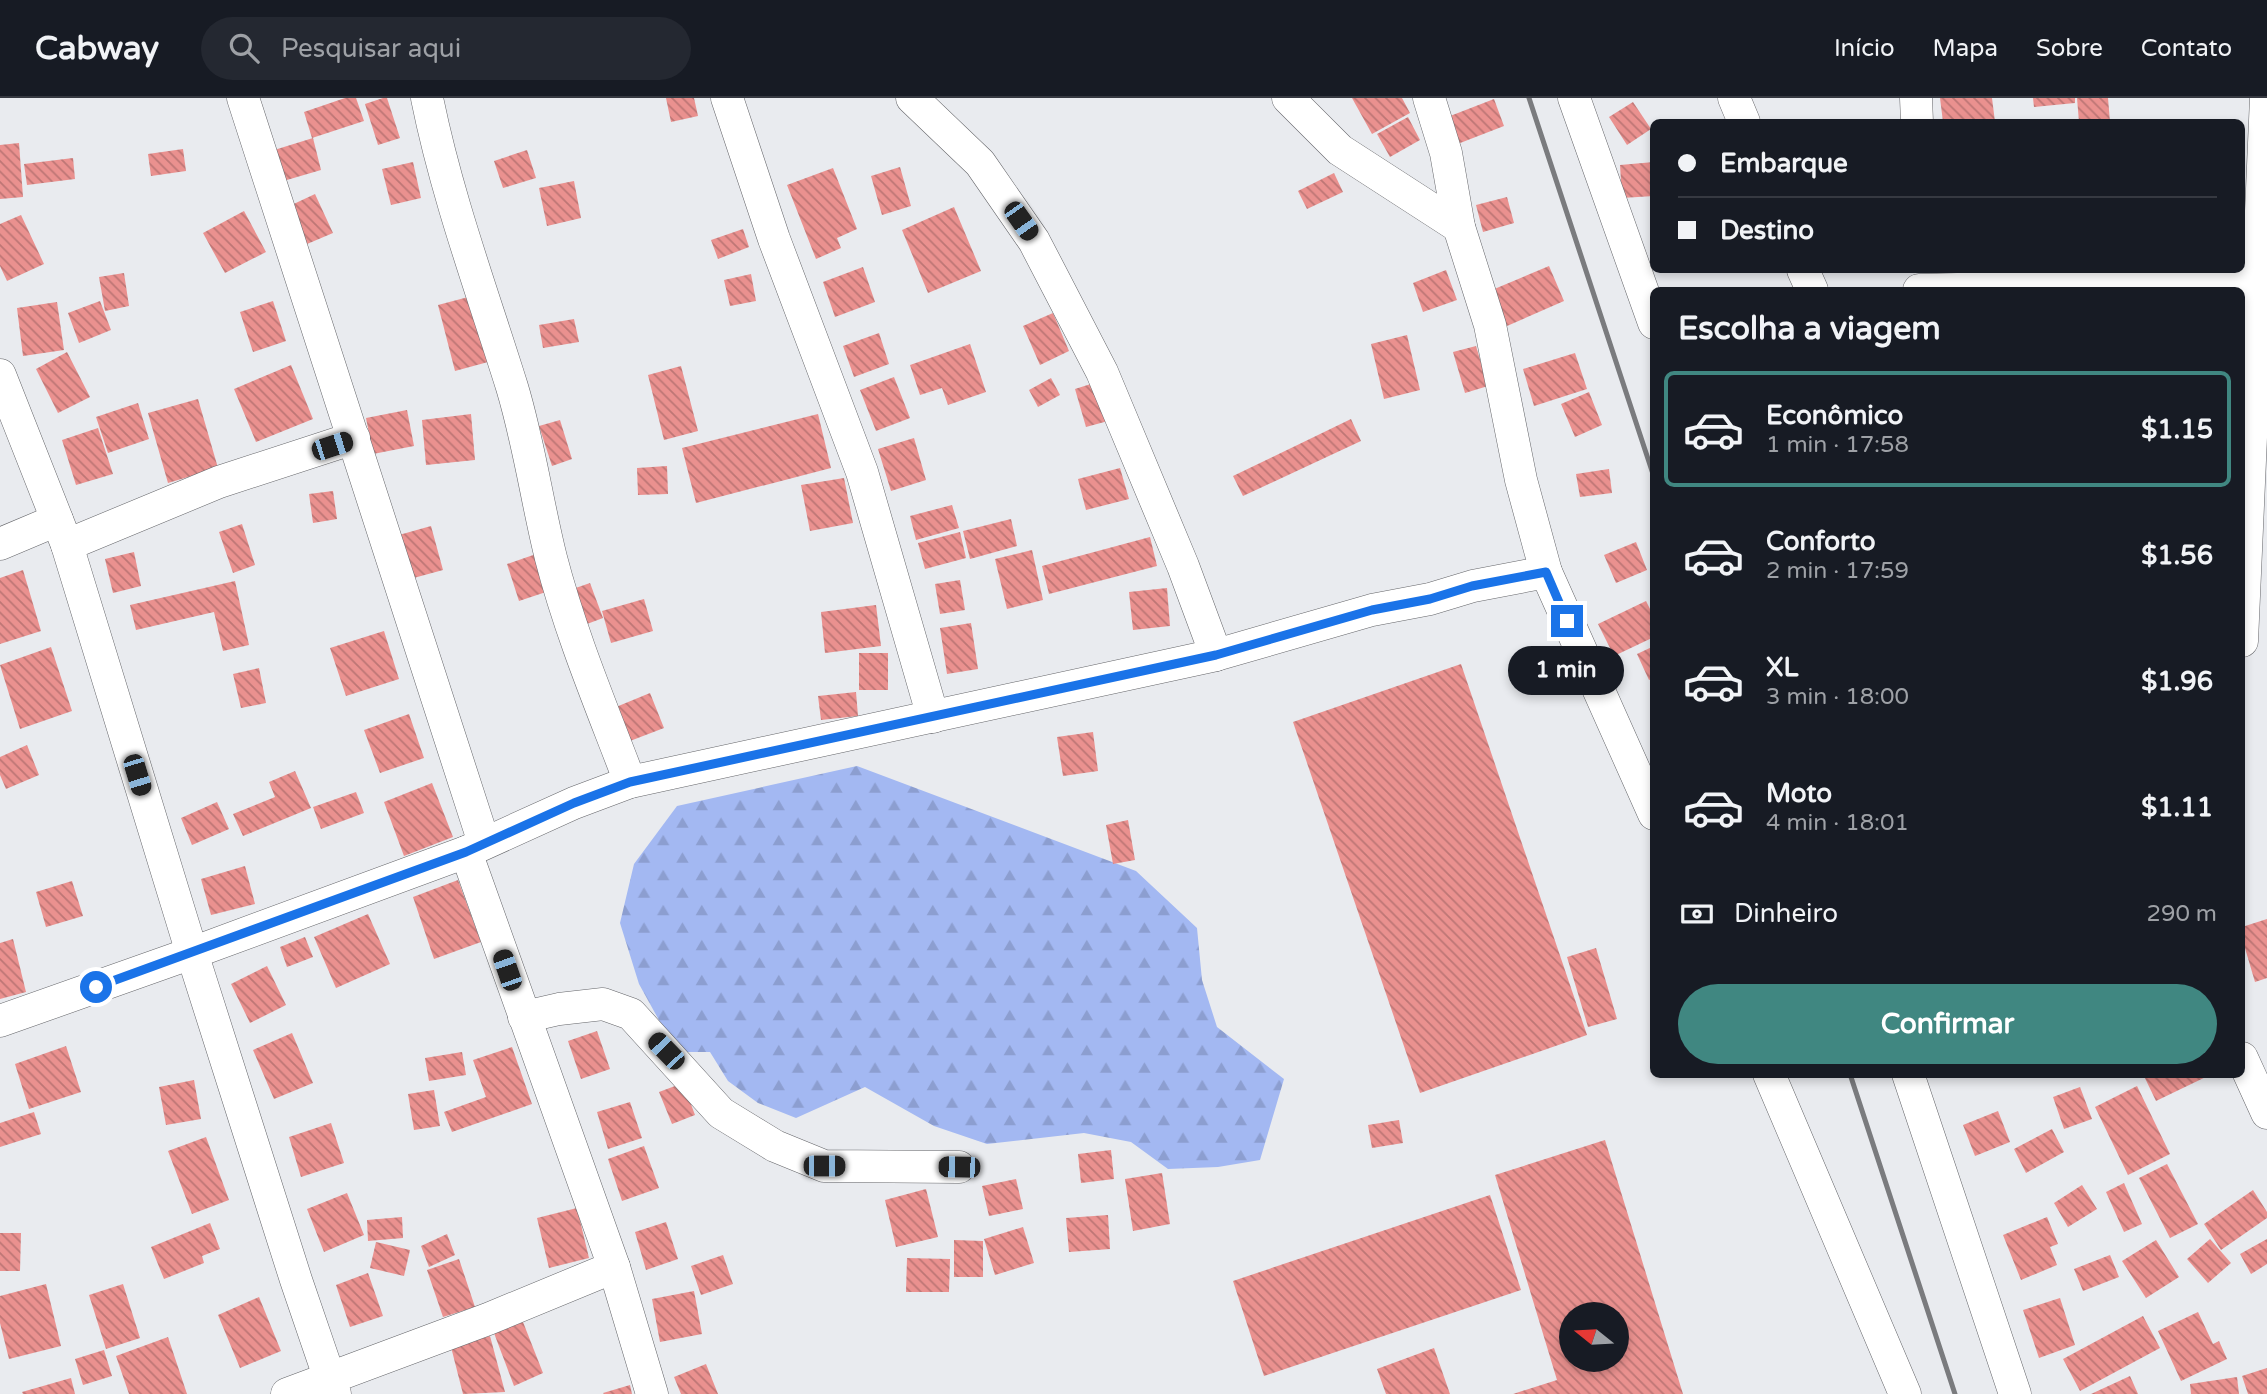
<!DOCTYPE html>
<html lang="pt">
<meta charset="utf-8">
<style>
body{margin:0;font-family:"Varela Round",sans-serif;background:#242831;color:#f1f3f6;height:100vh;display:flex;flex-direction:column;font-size:26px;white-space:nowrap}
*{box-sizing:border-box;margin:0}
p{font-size:23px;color:#9ea1a6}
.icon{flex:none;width:38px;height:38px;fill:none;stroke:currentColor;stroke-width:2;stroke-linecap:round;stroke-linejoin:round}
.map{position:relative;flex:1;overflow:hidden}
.details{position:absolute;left:1650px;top:189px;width:595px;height:791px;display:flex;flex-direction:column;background:#171b24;border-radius:10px;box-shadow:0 4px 10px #0003}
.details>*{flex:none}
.banner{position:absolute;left:1650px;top:21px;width:595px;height:154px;border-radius:10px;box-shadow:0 4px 10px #0003;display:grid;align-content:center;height:154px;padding:0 28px;background:#171b24}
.needle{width:46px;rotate:288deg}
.buttons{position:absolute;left:1559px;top:1204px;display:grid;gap:14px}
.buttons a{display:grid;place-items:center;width:70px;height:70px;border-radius:50%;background:#171b24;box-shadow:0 4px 10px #0003;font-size:35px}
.end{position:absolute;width:32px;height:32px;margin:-16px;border:9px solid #1a73e8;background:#fff;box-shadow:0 0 0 4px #fff}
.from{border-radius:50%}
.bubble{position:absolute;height:49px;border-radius:24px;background:#171b24;box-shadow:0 4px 10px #0003;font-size:23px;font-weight:700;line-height:49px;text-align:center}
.car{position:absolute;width:21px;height:42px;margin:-21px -10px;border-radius:9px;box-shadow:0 0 5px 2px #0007;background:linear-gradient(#222 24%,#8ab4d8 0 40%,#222 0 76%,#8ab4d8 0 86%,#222 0)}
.banner b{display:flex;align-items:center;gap:24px;height:66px;font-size:26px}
.banner b+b{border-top:2px solid #363941}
.banner i{width:18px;height:18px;background:#f1f3f6}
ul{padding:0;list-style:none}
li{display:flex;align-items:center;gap:21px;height:116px;margin:0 14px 10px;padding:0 14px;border:4px solid transparent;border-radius:10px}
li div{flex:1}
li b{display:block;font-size:26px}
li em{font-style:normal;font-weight:700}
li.active{border-color:#408781}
li>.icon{width:63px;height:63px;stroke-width:1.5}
h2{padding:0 28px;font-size:32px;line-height:84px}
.pay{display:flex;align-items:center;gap:18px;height:77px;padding:0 28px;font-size:26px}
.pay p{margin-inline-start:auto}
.cta{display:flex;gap:14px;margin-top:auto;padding:14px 28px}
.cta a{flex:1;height:80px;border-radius:42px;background:#408781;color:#fff;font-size:28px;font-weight:700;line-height:80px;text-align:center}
header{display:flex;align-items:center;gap:42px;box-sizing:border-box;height:98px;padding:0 35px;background:#171b24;border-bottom:2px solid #363941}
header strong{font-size:33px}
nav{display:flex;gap:38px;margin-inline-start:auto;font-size:24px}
.search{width:490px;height:63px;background:#242831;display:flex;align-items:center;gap:18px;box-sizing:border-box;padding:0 24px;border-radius:38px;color:#9ea1a6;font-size:26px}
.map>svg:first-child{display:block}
.forest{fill:url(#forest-firs)}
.building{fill:url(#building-back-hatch);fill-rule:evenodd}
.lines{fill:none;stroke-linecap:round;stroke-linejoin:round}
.minor-casing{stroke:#646569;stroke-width:33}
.minor{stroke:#fff;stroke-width:32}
.rail{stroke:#7a7b7e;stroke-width:5}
.route{stroke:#1a73e8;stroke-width:9}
</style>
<header>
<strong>Cabway</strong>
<div class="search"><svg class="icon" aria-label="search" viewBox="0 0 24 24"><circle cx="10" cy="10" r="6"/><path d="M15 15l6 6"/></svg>Pesquisar aqui</div>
<nav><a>Início</a><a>Mapa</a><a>Sobre</a><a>Contato</a></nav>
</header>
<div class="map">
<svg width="2267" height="1296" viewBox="0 0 2267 1296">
<defs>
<pattern id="forest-firs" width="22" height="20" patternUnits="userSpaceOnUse" patternTransform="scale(1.75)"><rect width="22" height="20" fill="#a3b8f2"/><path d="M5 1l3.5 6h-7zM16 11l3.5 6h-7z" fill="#8c9ed0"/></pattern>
<pattern id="building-back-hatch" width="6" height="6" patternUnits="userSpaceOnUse" patternTransform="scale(1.75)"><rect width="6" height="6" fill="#ea918f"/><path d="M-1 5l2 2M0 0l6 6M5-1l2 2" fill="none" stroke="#bd7675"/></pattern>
</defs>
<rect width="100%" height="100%" fill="#e9ebef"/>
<path class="forest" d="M857 668 1136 773 1197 830 1202 882 1217 929 1284 981 1260 1062 1218 1069 1168 1071 1131 1044 1084 1035 987 1046 934 1028 865 989 796 1020 758 1005 728 983 710 954H680L660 924 639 886 620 825 634 766 677 708Z"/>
<g class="building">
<path d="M345 0H356L364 23 312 40 304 14Z"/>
<path d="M383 0H387L400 40 378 47 365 6Z"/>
<path d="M666 0H694L698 18 671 24Z"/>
<path d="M1352 0H1402L1410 15 1372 36Z"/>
<path d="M1940 0H1992L1995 24H1943Z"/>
<path d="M2033 0H2075V5L2034 9Z"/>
<path d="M2077 0H2108L2110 24H2079Z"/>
<path d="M1494 1 1504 28 1455 47 1445 20Z"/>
<path d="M1633 4 1651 31 1627 47 1609 19Z"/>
<path d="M1408 19 1420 42 1390 59 1377 36Z"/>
<path d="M313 40 321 72 280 84 271 53Z"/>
<path d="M19 45 23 99 0 101V47Z"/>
<path d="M183 51 186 73 151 78 148 56Z"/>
<path d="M527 52 536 80 503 90 494 63Z"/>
<path d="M73 60 75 81 27 87 24 66Z"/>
<path d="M413 64 421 100 391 107 382 71Z"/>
<path d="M1654 64V98L1622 100 1620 67Z"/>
<path d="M900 69 911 108 882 117 871 78Z"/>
<path d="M833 70 857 131 837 140 841 150 816 161 787 87Z"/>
<path d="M1334 75 1343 94 1307 111 1298 93Z"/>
<path d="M574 83 581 120 547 128 539 90Z"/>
<path d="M315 96 333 135 300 149 283 111Z"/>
<path d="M1507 99 1514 125 1483 134 1476 107Z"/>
<path d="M954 109 981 173 928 195 902 132Z"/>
<path d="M244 113 266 154 225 175 203 135Z"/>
<path d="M21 117 44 166 7 183 0 168V126Z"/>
<path d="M743 131 749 149 718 161 711 142Z"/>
<path d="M1549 168 1564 203 1507 228 1492 192Z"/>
<path d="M863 169 875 204 835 219 823 184Z"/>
<path d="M1446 172 1457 202 1423 214 1413 185Z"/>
<path d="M124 175 129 208 105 213 99 179Z"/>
<path d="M751 176 756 203 730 208 724 182Z"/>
<path d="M472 198 488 264 455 273 438 207Z"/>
<path d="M100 203 111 232 79 245 68 215Z"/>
<path d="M273 203 286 243 253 254 240 214Z"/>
<path d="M57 204 64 252 23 258 17 210Z"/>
<path d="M1053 215 1069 253 1040 267 1023 228Z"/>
<path d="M574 221 579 244 543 250 539 227Z"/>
<path d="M879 235 889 266 854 279 843 248Z"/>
<path d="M1407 237 1420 292 1384 301 1371 246Z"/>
<path d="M970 246 986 294 948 307 942 290 920 297 910 267Z"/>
<path d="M1476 248 1488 288 1465 295 1453 254Z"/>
<path d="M67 254 90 299 58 315 36 271Z"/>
<path d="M1575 255 1587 291 1534 308 1523 271Z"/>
<path d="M291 267 313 321 256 344 234 291Z"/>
<path d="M681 268 698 333 664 342 648 277Z"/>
<path d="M894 279 910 320 876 333 860 292Z"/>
<path d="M1051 280 1060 297 1038 309 1029 292Z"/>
<path d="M1097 284 1108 323 1086 329 1075 291Z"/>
<path d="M1589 294 1602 327 1575 339 1561 306Z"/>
<path d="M198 301 218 370 168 385 148 315Z"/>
<path d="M138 305 149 341 108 355 96 319Z"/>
<path d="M407 312 414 348 373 356 366 320Z"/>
<path d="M471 316 475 362 426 367 422 322Z"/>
<path d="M818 316 831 370 696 405 682 350Z"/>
<path d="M1351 321 1361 343 1243 398 1233 378Z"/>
<path d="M560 322 572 361 552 368 539 328Z"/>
<path d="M98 330 113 376 76 387 62 342Z"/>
<path d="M914 340 926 382 891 393 878 351Z"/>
<path d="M667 368 668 396 638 397 637 370Z"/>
<path d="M1120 370 1129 401 1086 412 1078 381Z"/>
<path d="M1609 371 1612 395 1580 399 1576 376Z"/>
<path d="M844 380 853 425 810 433 801 387Z"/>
<path d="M333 393 337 421 313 425 309 396Z"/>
<path d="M952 407 959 430 916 442 910 418Z"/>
<path d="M1011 421 1017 448 970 461 963 433Z"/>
<path d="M242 426 255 467 233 475 219 434Z"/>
<path d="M431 428 443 472 410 481 399 437Z"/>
<path d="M960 434 966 460 925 471 918 445Z"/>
<path d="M1150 439 1157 468 1049 496 1042 468Z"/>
<path d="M1636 444 1647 472 1616 485 1604 457Z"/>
<path d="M1032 452 1043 502 1007 511 995 461Z"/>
<path d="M134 454 141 488 113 495 105 461Z"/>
<path d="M539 455 552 492 519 503 507 466Z"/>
<path d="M23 472 41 533 0 546V480Z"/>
<path d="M960 482 965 512 940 516 935 486Z"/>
<path d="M235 483 249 547 223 553 214 514 136 532 130 507Z"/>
<path d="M590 485 603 520 579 529 567 493Z"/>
<path d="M1167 490 1170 528 1133 532 1129 494Z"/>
<path d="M644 501 653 533 611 545 602 513Z"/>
<path d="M1646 503 1654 519V539L1614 558 1598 526Z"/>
<path d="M876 507 881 548 825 555 821 514Z"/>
<path d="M971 525 978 571 947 576 940 530Z"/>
<path d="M384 533 399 581 346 598 330 550Z"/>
<path d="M1654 548V580L1649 582 1637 556Z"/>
<path d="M51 549 72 613 20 631 0 567Z"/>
<rect x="859" y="555" width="29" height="37"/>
<path d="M1461 566 1587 937 1420 995 1293 624Z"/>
<path d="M259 570 266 605 241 610 233 576Z"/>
<path d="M856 594 858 618 821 622 818 598Z"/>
<path d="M650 595 664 630 630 643 616 609Z"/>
<path d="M409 616 424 660 380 675 364 632Z"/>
<path d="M1093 634 1098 673 1063 678 1057 639Z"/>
<path d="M27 647 39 677 6 691 0 677V659Z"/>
<path d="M295 673 311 710 243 738 233 716 275 699 269 684Z"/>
<path d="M432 685 453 739 404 758 384 704Z"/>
<path d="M356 694 364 715 321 731 313 709Z"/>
<path d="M217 704 229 731 192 747 181 720Z"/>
<path d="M1128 722 1135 762 1113 766 1106 727Z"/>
<path d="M245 768 255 806 211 817 201 781Z"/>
<path d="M458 782 481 844 434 861 413 799Z"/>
<path d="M72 783 83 818 46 829 36 794Z"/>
<path d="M368 816 390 866 336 890 314 839Z"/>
<path d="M2267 821V880L2255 884 2242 840V829Z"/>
<path d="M305 839 313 859 287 869 280 849Z"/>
<path d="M13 841 26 894 0 901V845Z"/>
<path d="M1596 850 1617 921 1588 929 1567 859Z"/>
<path d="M267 868 286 907 250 925 231 886Z"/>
<path d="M597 933 610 971 581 981 568 943Z"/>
<path d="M292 935 313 985 274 1001 253 952Z"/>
<path d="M66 948 81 994 29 1011 15 966Z"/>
<path d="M512 949 532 1006 452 1034 444 1014 486 999 473 962Z"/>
<path d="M462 954 466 977 429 983 425 960Z"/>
<path d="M2143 976H2212L2156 1003Z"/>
<path d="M194 982 201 1021 166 1027 159 989Z"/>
<path d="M683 985 695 1017 672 1026 659 994Z"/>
<path d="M2137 988 2170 1056 2128 1077 2095 1009Z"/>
<path d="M2080 989 2092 1021 2064 1031 2053 999Z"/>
<path d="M434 992 440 1028 414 1032 408 996Z"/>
<path d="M630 1004 642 1040 608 1051 597 1014Z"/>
<path d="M1998 1013 2010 1044 1975 1058 1963 1027Z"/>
<path d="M34 1014 41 1036 0 1049V1025Z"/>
<path d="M1399 1022 1403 1045 1372 1050 1368 1027Z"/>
<path d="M331 1025 344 1065 301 1079 289 1039Z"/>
<path d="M2052 1031 2064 1054 2026 1075 2014 1051Z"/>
<path d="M206 1039 229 1102 192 1116 168 1053Z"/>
<path d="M1605 1042 1683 1296H1513L1557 1282 1495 1077ZM1572 1216H1617V1262H1572Z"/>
<path d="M644 1048 659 1090 622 1103 608 1061Z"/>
<path d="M1111 1052 1114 1081 1081 1085 1078 1056Z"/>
<path d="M2167 1066 2198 1126 2170 1140 2139 1080Z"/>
<path d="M1162 1075 1170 1126 1133 1133 1125 1081Z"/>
<path d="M1016 1081 1023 1111 989 1118 982 1088Z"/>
<path d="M2124 1085 2142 1126 2124 1134 2106 1094Z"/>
<path d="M2082 1087 2097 1111 2068 1129 2054 1105Z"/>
<path d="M926 1091 938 1139 896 1149 885 1102Z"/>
<path d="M2253 1092 2267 1114V1120L2221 1152 2204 1126Z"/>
<path d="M347 1095 364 1137 324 1154 307 1111Z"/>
<path d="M1490 1097 1521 1192 1264 1278 1233 1183Z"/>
<path d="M577 1110 589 1160 549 1170 537 1120Z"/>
<path d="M1108 1117 1110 1151 1069 1154 1066 1120Z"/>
<path d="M402 1119 403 1140 368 1143 367 1122Z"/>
<path d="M2047 1119 2058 1146 2050 1149 2057 1167 2021 1182 2003 1137Z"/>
<path d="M666 1124 678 1161 646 1172 635 1134Z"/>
<path d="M210 1125 220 1151 202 1158 204 1165 164 1181 151 1149Z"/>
<path d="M1023 1129 1034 1165 995 1177 984 1141Z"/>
<path d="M0 1135H21L20 1173H0Z"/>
<path d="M447 1136 455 1157 429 1169 421 1148Z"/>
<path d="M2210 1141 2231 1165 2208 1185 2187 1161Z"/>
<path d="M2267 1141V1166L2251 1176 2240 1156Z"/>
<path d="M954 1142 983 1143V1179H954Z"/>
<path d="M2156 1142 2179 1179 2146 1200 2122 1163Z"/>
<path d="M376 1144 410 1152 404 1178 370 1170Z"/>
<path d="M723 1157 733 1186 701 1197 691 1168Z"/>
<path d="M2110 1157 2119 1179 2083 1193 2074 1171Z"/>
<path d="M907 1160 950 1161 949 1194H906Z"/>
<path d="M459 1161 475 1209 443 1219 427 1172Z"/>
<path d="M368 1175 383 1218 350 1229 336 1187Z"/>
<path d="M46 1186 61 1248 9 1261 0 1225V1198Z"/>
<path d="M123 1186 140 1240 106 1251 89 1197Z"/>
<path d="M694 1193 702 1236 660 1244 652 1201Z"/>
<path d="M259 1199 281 1253 240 1270 218 1217Z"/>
<path d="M2060 1200 2075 1247 2039 1260 2023 1212Z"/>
<path d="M2198 1214 2213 1246 2219 1243 2227 1261 2181 1283 2158 1233Z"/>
<path d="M2143 1218 2160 1250 2080 1293 2063 1261Z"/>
<path d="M523 1224 543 1275 514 1288 494 1235Z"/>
<path d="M490 1238 505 1294 463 1296 451 1249Z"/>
<path d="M168 1239 187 1296H129L116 1258Z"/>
<path d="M1434 1250 1450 1296H1386L1377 1271Z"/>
<path d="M104 1252 112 1278 83 1287 75 1261Z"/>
<path d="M706 1266 718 1296H681L674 1279Z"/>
<path d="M2267 1270V1296H2248L2242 1278Z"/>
<path d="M2130 1278 2138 1296H2091Z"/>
<path d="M2237 1279 2239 1296H2191L2190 1286Z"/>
<path d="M71 1280 75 1296H23L22 1294Z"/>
<path d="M630 1287 632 1296H604L603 1295Z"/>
</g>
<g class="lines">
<g class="minor-casing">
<g id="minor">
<path d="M243 0 484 745"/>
<path d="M427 0C447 99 482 193 512 289 529 345 537 404 551 460 571 537 602 610 630 684"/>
<path d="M727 0 774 141 862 374 933 619"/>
<path d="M912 0 980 65 1034 143 1102 274 1183 468 1216 557"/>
<path d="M1288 0 1340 52 1459 129"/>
<path d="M1429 0 1446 55 1459 129 1490 227 1521 382 1546 474"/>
<path d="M1574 0 1654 225"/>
<path d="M1734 0 1744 24"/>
<path d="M1916 0 1917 24"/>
<path d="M1803 172 1812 192"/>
<path d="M1919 192 2267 183"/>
<path d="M0 277 67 447 192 855 296 1182 335 1296"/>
<path d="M0 446 57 422"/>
<path d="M67 447 219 384 354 340"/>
<path d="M2242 543 2266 0"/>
<path d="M466 754 614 1169 652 1296"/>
<path d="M524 919 559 911 603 906 631 916 721 1015 775 1048 824 1068 959 1069"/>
<path d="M0 923 192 855 466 754 574 705 630 684 1216 557 1372 512 1430 501 1473 488 1546 474 1654 716"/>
<path d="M2242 960 2267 1015"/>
<path d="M1769 976 1905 1296"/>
<path d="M1908 976 2015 1296"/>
<path d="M287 1296 488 1221 614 1169"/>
</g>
</g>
<use href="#minor" class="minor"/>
<g class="rail">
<path d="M1529 0 1654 379"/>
<path d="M1850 976 1955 1296"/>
</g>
</g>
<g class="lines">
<path class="route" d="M96 889 466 754 574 705 630 684 1216 557 1372 512 1430 501 1472 488 1546 474 1567 523"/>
</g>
</svg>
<div class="buttons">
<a><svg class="needle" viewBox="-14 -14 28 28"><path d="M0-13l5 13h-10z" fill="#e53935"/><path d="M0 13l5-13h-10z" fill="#9ea1a6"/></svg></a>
</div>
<i class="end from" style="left:96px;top:889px"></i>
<i class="end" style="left:1567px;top:523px"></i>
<div class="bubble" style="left:1508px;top:548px;width:116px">1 min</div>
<i class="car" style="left:1021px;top:123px;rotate:145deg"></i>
<i class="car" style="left:332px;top:348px;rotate:72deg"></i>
<i class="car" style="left:137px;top:677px;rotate:163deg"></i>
<i class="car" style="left:507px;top:872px;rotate:341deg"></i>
<i class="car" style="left:666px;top:953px;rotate:316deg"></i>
<i class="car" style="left:824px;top:1068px;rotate:90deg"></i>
<i class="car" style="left:959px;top:1069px;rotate:271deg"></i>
<div class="banner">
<b><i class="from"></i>Embarque</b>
<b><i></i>Destino</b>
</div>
<section class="details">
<h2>Escolha a viagem</h2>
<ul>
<li class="active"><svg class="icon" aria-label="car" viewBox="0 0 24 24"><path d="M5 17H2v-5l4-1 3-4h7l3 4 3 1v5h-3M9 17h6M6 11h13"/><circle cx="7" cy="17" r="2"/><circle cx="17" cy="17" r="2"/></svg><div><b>Econômico</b><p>1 min · 17:58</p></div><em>$1.15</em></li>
<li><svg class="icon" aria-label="car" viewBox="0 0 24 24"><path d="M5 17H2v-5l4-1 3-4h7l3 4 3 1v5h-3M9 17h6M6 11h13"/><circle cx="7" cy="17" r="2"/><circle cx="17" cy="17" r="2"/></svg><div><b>Conforto</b><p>2 min · 17:59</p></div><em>$1.56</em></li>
<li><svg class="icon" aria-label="car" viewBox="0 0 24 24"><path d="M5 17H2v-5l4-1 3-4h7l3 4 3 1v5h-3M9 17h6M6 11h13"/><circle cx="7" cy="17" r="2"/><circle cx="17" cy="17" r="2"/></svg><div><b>XL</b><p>3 min · 18:00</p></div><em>$1.96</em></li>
<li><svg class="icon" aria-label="car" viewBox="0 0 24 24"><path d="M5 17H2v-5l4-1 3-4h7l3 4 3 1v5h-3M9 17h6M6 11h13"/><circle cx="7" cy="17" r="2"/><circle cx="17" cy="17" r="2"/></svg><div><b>Moto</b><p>4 min · 18:01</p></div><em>$1.11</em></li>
</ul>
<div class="pay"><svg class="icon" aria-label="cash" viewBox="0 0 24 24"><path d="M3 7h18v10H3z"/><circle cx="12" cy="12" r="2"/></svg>Dinheiro<p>290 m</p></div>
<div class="cta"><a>Confirmar</a></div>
</section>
</div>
